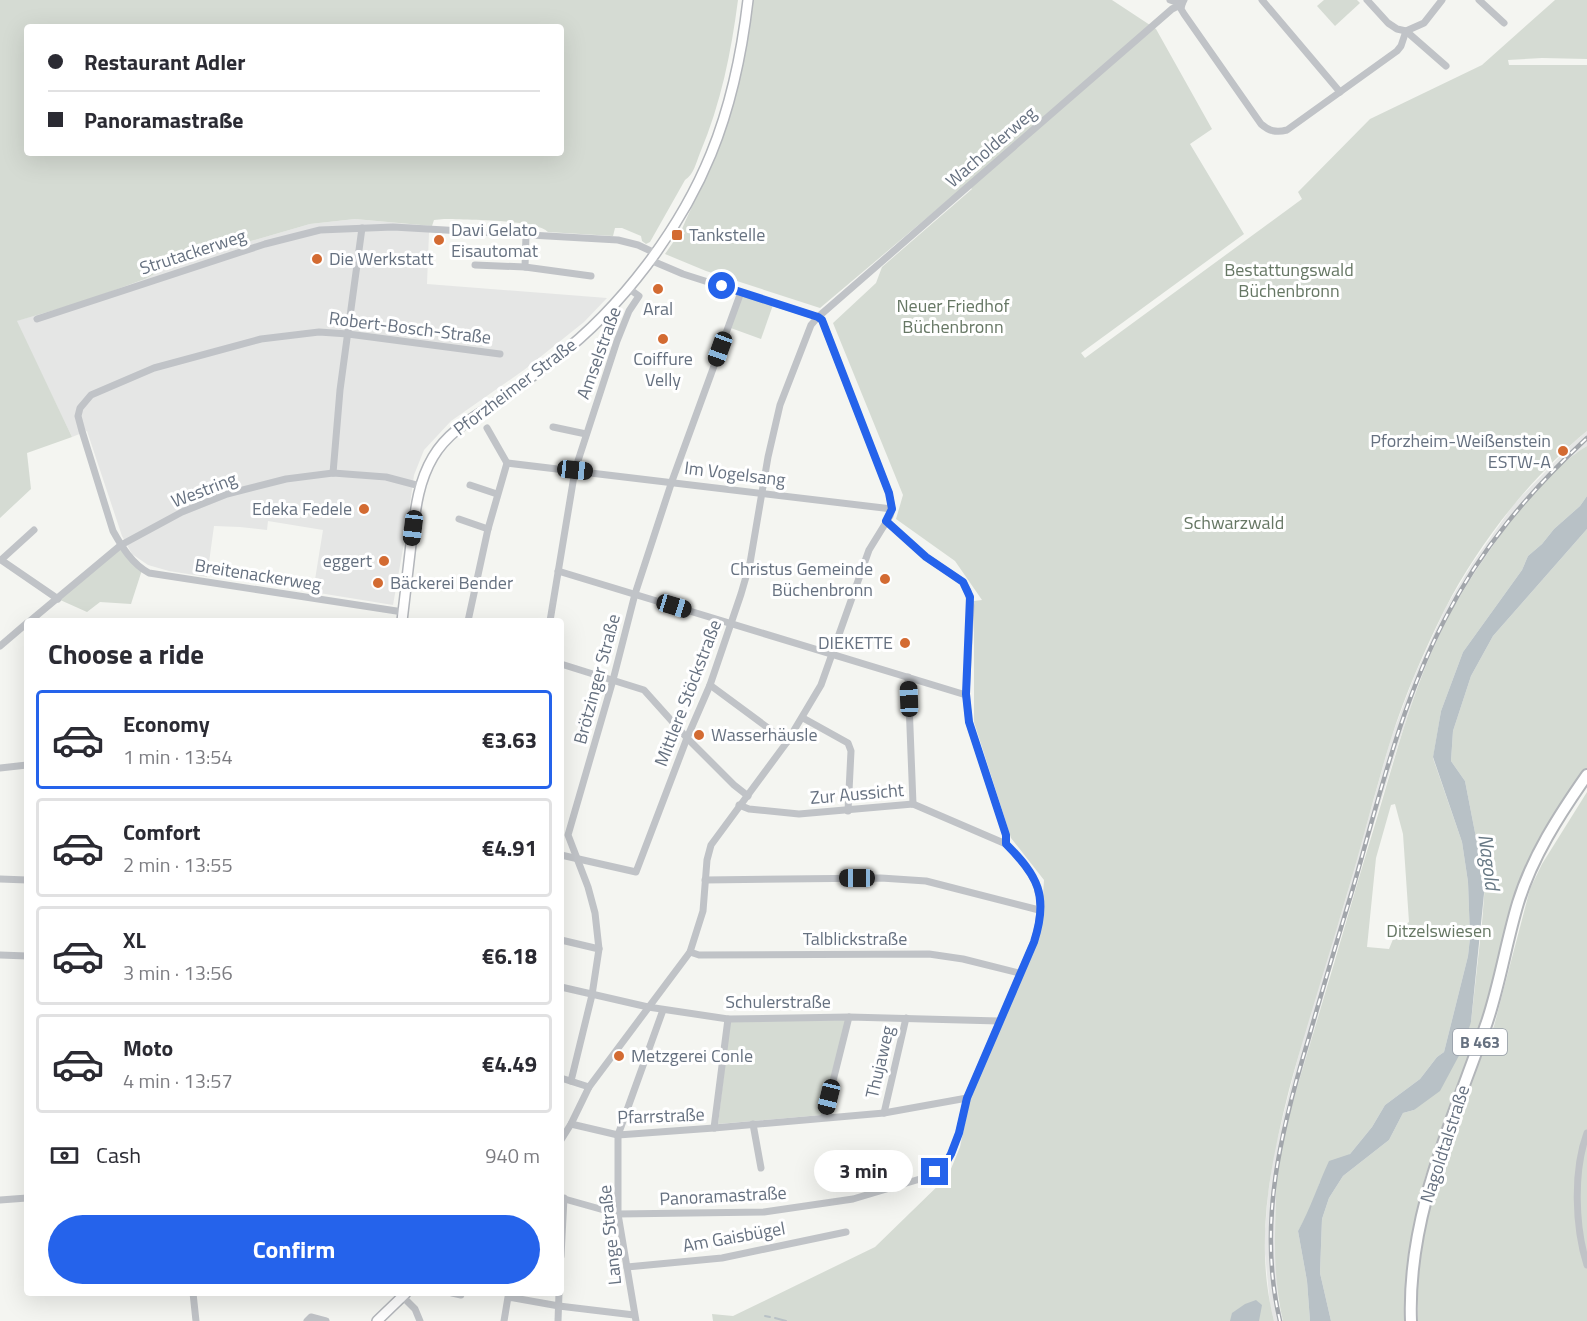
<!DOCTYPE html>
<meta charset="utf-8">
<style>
body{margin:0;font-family:"Titillium Web",sans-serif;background:#f7f7f7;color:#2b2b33;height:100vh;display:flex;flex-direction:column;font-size:22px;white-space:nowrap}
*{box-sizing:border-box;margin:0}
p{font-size:20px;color:#7c7c81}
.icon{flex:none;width:33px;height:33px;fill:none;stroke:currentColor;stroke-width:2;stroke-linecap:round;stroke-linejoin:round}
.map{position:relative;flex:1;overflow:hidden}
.sheet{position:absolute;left:24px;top:618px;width:540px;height:678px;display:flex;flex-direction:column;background:#fff;border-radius:6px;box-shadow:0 6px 24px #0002}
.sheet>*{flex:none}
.guide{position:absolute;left:24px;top:24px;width:540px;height:132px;border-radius:6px;box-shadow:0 6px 24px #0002;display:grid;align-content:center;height:132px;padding:0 24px;background:#fff}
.end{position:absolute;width:27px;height:27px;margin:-14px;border:8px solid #2563eb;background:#fff;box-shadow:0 0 0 3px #fff}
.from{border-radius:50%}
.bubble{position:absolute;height:42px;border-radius:21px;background:#fff;box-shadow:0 6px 24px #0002;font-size:20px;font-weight:700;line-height:42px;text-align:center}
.car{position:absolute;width:18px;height:36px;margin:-18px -9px;border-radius:8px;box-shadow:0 0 4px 2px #0007;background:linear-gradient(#222 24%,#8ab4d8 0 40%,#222 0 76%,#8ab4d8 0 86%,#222 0)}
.guide b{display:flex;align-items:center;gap:21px;height:57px;font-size:22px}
.guide b+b{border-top:2px solid #e1e1e2}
.guide i{width:15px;height:15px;background:#2b2b33}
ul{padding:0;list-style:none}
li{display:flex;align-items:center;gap:18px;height:99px;margin:0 12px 9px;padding:0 12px;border:3px solid #e1e1e2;border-radius:6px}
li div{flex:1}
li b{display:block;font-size:22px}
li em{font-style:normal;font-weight:700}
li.current{border-color:#2563eb}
li>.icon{width:54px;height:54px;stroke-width:1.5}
h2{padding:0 24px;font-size:27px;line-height:72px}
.pay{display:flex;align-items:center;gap:15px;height:66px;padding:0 24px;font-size:22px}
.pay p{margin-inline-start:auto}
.primary-button{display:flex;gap:12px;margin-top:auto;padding:12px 24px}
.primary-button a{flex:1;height:69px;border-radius:36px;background:#2563eb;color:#fff;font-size:24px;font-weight:700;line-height:69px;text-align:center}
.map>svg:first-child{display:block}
.built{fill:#e5e6e5}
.green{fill:#d5dbd3;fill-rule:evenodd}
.water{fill:#b8c1c6}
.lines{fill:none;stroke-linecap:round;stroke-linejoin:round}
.stream{stroke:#b8c1c6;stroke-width:2}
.secondary-casing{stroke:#b3b6bb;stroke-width:12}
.primary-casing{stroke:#b2b5b9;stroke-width:14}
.street{stroke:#c0c3c7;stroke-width:7}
.secondary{stroke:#fff;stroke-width:9}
.primary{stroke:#fff;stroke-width:10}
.rail-casing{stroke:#a2a6ab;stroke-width:4.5}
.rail{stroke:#fff;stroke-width:2;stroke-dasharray:7;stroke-linecap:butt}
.route{stroke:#2563eb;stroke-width:8}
.poi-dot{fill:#d36b32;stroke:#fff;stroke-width:2}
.labels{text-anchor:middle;stroke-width:6;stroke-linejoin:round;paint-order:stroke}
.shield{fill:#fff;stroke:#949ca6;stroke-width:1.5}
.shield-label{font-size:16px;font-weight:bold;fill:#667180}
.street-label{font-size:18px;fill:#667180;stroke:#fff}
.poi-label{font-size:18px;fill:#667180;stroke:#fff;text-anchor:start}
.park-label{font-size:18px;fill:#667764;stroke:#fff}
.water-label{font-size:20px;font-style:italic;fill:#677884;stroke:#fff}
</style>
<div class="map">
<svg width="1587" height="1321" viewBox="0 0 1587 1321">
<rect width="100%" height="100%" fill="#f4f5f1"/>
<g class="built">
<path d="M355 219 432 226 429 233 427 284 607 298 584 322 524 370 451 421 424 450 414 475 407 526 393 605 313 592 323 530 268 521 267 530 240 527 214 526 207 577 169 571 148 565 132 554 122 536 87 431 72 437 16 321 85 301 145 279 175 263 310 224Z"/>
<path d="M1587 431V446L1575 454 1524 506 1479 568 1451 612 1419 682 1397 748 1349 906 1301 1076 1277 1170 1275 1230 1278 1300 1283 1321H1274L1270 1305 1264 1243 1268 1194 1274 1152 1307 1022 1344 904 1391 738 1414 677 1446 607 1472 564 1514 504 1573 443Z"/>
</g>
<g class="green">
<path d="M0 0H738C731 53 721 103 700 153 696 163 694 174 685 180L650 242 646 244 642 241 641 236 622 228H615L613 236 548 232C536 219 464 220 444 219L434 220 432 226 355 219 310 224 175 263 145 279 85 301 17 321 72 437 27 453 31 489 0 518ZM27 27H561V153H27Z"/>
<path d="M752 0H1112L1156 29 1212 129 1190 144 1244 234 1081 353 1085 358 1302 199 1298 192 1370 119 1482 65 1555 0H1587V59L1542 58 1508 60 1509 65H1587V431C1531 477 1478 544 1445 609 1424 651 1405 695 1391 739 1374 794 1361 849 1344 904 1326 966 1306 1027 1289 1090 1270 1166 1254 1243 1274 1321H713L712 1314 733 1316 875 1247 948 1176 960 1147 971 1095 1041 929 1044 880 1011 838 974 722V601L982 600 955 561 896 519 903 495 833 323 876 283 882 267 972 189 967 184 820 308 706 271 665 254 674 241 679 242 685 233 682 229C692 205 705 182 715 157 735 107 746 54 752 0Z"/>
<path d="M1324 0H1357L1360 3 1335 26 1317 6Z"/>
<path d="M741 292 774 302 761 339 728 327Z"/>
<path d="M1587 446V496L1580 506 1554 529 1542 544 1528 556 1522 570 1463 652 1441 711 1433 758 1462 842 1468 882 1470 938 1468 956 1444 1052 1437 1057 1420 1079 1385 1105 1372 1127 1350 1154 1320 1182 1310 1210 1298 1231 1307 1281 1310 1321H1283C1274 1283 1274 1241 1276 1202 1276 1191 1276 1179 1278 1169 1287 1114 1306 1060 1321 1007 1338 952 1353 896 1370 841 1394 764 1412 684 1451 612 1478 563 1539 474 1587 446ZM1395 804 1403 834 1409 922 1396 932 1389 949 1367 947 1376 858 1391 805Z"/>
<path d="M1587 529V769L1576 785 1523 876 1513 899 1484 1017 1425 1177 1408 1264 1405 1290 1406 1321H1331L1320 1273 1322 1219 1329 1198 1343 1176 1389 1140 1403 1113 1414 1110 1471 1022 1482 923 1485 884 1465 781 1451 761 1453 731 1471 676 1493 636Z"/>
<path d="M121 545 142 570 131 604 100 602 87 612 58 599Z"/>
<path d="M1587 792V1321H1418V1254L1439 1174 1457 1117 1494 1026 1530 889 1542 864Z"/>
<path d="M846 1020 821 1115 718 1124 730 1021Z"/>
</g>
<g class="water">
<path d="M1587 496V529L1493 636 1471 676 1453 731 1451 761 1465 781 1485 884 1471 1022 1462 1050 1440 1091 1414 1110 1403 1113 1389 1140 1343 1176 1329 1198 1322 1219 1320 1273 1331 1321H1310L1307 1281 1298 1231C1311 1208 1318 1184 1329 1161L1350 1154 1372 1127 1385 1105 1420 1079 1437 1057 1444 1052 1468 956 1470 938 1468 882 1462 842 1433 757 1441 711 1463 652 1522 570 1528 556 1542 544 1554 529 1580 506Z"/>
<path d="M1256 1300 1262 1305 1259 1321H1230L1232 1313 1245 1304Z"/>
</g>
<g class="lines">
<g class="stream">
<path d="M765 1316 770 1317"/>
<path d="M775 1318 786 1321"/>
</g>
<g class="secondary-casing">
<g id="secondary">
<path d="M402 621C405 595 408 570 411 544 415 514 417 484 433 457 447 433 471 419 494 404 515 389 536 374 556 358 621 308 680 230 711 154 731 105 742 52 748 0"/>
<path d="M377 1321 406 1293"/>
</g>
</g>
<g class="primary-casing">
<path id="primary" d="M1411 1321C1407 1215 1453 1120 1487 1022 1500 983 1506 943 1518 903 1532 857 1559 815 1587 775"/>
</g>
<g class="street">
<path d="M1170 0 1182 4 1181 9 1184 14 1261 124C1269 131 1276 133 1287 130L1397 51 1401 46 1406 31 1424 23 1442 0"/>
<path d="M1262 0 1340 92"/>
<path d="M1367 0 1388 23 1397 29 1406 31 1446 66"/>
<path d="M1479 0 1504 23"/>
<path d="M526 235 525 267 591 276"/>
<path d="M475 265 525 267"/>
<path d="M37 319 265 244 320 230 393 227 618 240 638 245 655 253"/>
<path d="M553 427 586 434"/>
<path d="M507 463 892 509"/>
<path d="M333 473 340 390 362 228"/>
<path d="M470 485 497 494"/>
<path d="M459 519 488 529"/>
<path d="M34 530 1 560 58 599"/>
<path d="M558 571 966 695"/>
<path d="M403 612 149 573C132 564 122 547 113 531L82 431 78 416 80 408 91 395 154 368 261 339 319 332 348 334 500 354"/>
<path d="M30 621 121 545 182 512 227 494 286 479 333 473 386 477 420 486"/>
<path d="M468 621 488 529 507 463 487 428"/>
<path d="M550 621 575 470 617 341 629 311 639 296 628 288"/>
<path d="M0 646 27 623"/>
<path d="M561 664 644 690 687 738 734 785 748 796"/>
<path d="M908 677 913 804"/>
<path d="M710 685 787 742"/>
<path d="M803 718 848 743 851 751 848 811"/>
<path d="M0 768 27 765"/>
<path d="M739 805 749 809 799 814 913 804 1006 844"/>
<path d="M561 855 636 872 687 738 710 685 741 594 750 563 768 457 780 405 811 325 818 317 1172 9 1182 4 1184 0"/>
<path d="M0 879 27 880"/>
<path d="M705 880 881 878 926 881 1039 910"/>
<path d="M561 940 599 949"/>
<path d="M690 952 699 955 929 954 963 959 1019 973"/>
<path d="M0 955 27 956"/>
<path d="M561 987 648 1007 728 1019 849 1017 999 1021"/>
<path d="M561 1078 589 1087"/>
<path d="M571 1081 592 995 599 949 595 913 588 887 568 835 613 680 635 594 672 481 741 292"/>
<path d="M884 1113 906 1018"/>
<path d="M824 1117 849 1017"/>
<path d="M571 1124 618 1135 714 1128 884 1113 967 1098"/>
<path d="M753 1124 761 1168"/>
<path d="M714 1128 728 1019"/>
<path d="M1587 1133C1573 1171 1575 1227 1587 1265"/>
<path d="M561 1140 571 1124 589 1087 690 952 703 911 707 860 711 845 787 742 821 685 869 550 890 516 892 509 889 493 822 320 818 317 683 274 650 260"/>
<path d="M561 1198 618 1214 764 1212 853 1199 920 1179 935 1172 944 1166 951 1154 959 1133 967 1098 1034 942C1048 896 1038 876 1006 844V835L969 722 966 695 971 606 968 591 963 582 926 557 886 521"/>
<path d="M0 1200 27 1198"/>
<path d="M561 1256 564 1198"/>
<path d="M627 1267 722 1258 846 1232"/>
<path d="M193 1293 196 1321"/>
<path d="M452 1293 461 1295"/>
<path d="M402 1296 415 1309 420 1321"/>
<path d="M307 1321 311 1317 326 1321"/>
<path d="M504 1321 508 1297 559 1306 634 1315"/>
<path d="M558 1321 559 1293"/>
<path d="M636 1321 618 1214V1135L663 1010"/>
</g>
<use href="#secondary" class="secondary"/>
<use href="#primary" class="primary"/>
<g class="rail-casing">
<path id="rail" d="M1280 1321C1257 1224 1281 1130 1309 1037 1323 987 1338 938 1353 888 1379 798 1401 703 1445 619 1481 548 1529 492 1587 438"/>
</g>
<use href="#rail" class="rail"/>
</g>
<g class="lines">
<path class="route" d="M722 286 818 317 822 320 889 493 892 509 886 521 926 557 963 582 970 597 966 694 969 722 1006 835V844C1038 876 1049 896 1034 942L967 1098 959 1133 951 1154 944 1166 935 1172"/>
</g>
<g class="poi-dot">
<rect x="671" y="229" width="12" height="12" rx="3"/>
<circle cx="439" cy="240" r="6"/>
<circle cx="317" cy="259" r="6"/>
<circle cx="658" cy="289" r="6"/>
<circle cx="663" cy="339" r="6"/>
<circle cx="1563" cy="451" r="6"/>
<circle cx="364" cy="509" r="6"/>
<circle cx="384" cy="561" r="6"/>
<circle cx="885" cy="579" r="6"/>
<circle cx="378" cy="583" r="6"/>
<circle cx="905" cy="643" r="6"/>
<circle cx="699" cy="735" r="6"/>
<circle cx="619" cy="1056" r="6"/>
</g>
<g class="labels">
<rect class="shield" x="1453" y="1029" width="54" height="26" rx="4.5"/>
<g class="shield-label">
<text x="1480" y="1048">B 463</text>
</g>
<g class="street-label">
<text transform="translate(991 147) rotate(-41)" y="6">Wacholderweg</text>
<text transform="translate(193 252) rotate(-18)" y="6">Strutackerweg</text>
<text transform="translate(410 328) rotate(7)" y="6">Robert-Bosch-Straße</text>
<text transform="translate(599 353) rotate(-70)" y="6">Amselstraße</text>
<text transform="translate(515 387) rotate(-37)" y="6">Pforzheimer Straße</text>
<text transform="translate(735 474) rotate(7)" y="6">Im Vogelsang</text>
<text transform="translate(204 490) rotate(-21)" y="6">Westring</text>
<text transform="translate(258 575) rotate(9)" y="6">Breitenackerweg</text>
<text transform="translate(597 679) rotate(-75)" y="6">Brötzinger Straße</text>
<text transform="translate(688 693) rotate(-69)" y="6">Mittlere Stöckstraße</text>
<text transform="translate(857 794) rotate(-5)" y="6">Zur Aussicht</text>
<text x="855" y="945">Talblickstraße</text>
<text x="778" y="1008">Schulerstraße</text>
<text transform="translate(880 1062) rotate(-77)" y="6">Thujaweg</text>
<text transform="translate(661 1116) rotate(-2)" y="6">Pfarrstraße</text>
<text transform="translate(1445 1144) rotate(-72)" y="6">Nagoldtalstraße</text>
<text transform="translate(723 1196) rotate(-3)" y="6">Panoramastraße</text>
<text transform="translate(610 1235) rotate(-96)" y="6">Lange Straße</text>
<text transform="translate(734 1237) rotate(-10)" y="6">Am Gaisbügel</text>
</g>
<g class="poi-label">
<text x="451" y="236">Davi Gelato<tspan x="451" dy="21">Eisautomat</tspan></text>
<text x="689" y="241">Tankstelle</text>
<text x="329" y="265">Die Werkstatt</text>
<text x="658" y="315" text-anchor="middle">Aral</text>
<text x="663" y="365" text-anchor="middle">Coiffure<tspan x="663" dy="21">Velly</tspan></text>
<text x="1551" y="447" text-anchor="end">Pforzheim-Weißenstein<tspan x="1551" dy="21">ESTW-A</tspan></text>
<text x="352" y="515" text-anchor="end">Edeka Fedele</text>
<text x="372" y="567" text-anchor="end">eggert</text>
<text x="873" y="575" text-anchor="end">Christus Gemeinde<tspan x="873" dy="21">Büchenbronn</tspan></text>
<text x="390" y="589">Bäckerei Bender</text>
<text x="893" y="649" text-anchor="end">DIEKETTE</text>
<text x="711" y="741">Wasserhäusle</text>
<text x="631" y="1062">Metzgerei Conle</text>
</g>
<g class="park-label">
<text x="1289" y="276">Bestattungswald<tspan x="1289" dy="21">Büchenbronn</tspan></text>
<text x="953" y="312">Neuer Friedhof<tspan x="953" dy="21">Büchenbronn</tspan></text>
<text x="1234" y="529">Schwarzwald</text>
<text x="1439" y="937">Ditzelswiesen</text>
</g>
<g class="water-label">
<text transform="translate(1489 862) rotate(82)" y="7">Nagold</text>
</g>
</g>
</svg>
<i class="end from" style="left:722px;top:286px"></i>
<i class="end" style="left:935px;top:1172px"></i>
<div class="bubble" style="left:814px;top:1150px;width:99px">3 min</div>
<i class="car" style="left:720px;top:349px;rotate:200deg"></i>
<i class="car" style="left:575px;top:470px;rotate:96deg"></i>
<i class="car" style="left:413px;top:528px;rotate:187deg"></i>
<i class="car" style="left:674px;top:606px;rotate:107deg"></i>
<i class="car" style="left:909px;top:699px;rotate:358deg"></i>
<i class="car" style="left:857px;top:878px;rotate:270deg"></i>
<i class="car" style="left:829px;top:1097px;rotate:194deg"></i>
<div class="guide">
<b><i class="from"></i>Restaurant Adler</b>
<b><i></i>Panoramastraße</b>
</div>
<section class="sheet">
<h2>Choose a ride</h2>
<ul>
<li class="current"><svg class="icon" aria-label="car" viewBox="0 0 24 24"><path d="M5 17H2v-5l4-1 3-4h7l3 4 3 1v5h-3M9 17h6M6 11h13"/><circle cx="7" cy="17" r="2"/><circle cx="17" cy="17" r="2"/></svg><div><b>Economy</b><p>1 min · 13:54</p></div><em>€3.63</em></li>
<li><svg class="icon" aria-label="car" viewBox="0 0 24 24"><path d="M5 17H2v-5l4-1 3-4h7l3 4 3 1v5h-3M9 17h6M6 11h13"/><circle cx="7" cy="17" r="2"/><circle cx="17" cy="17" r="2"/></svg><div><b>Comfort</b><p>2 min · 13:55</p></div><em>€4.91</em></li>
<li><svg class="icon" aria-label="car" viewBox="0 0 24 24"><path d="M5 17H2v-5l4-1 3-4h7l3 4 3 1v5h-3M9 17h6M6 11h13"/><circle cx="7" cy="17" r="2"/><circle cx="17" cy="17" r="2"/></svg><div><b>XL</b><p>3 min · 13:56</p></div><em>€6.18</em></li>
<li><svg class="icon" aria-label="car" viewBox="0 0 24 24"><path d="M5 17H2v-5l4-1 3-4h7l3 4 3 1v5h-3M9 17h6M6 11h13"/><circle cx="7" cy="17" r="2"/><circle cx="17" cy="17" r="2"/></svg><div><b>Moto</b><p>4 min · 13:57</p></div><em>€4.49</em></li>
</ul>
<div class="pay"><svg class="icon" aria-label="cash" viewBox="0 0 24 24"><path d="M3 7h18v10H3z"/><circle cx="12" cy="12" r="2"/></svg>Cash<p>940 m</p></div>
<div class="primary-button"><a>Confirm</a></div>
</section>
</div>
